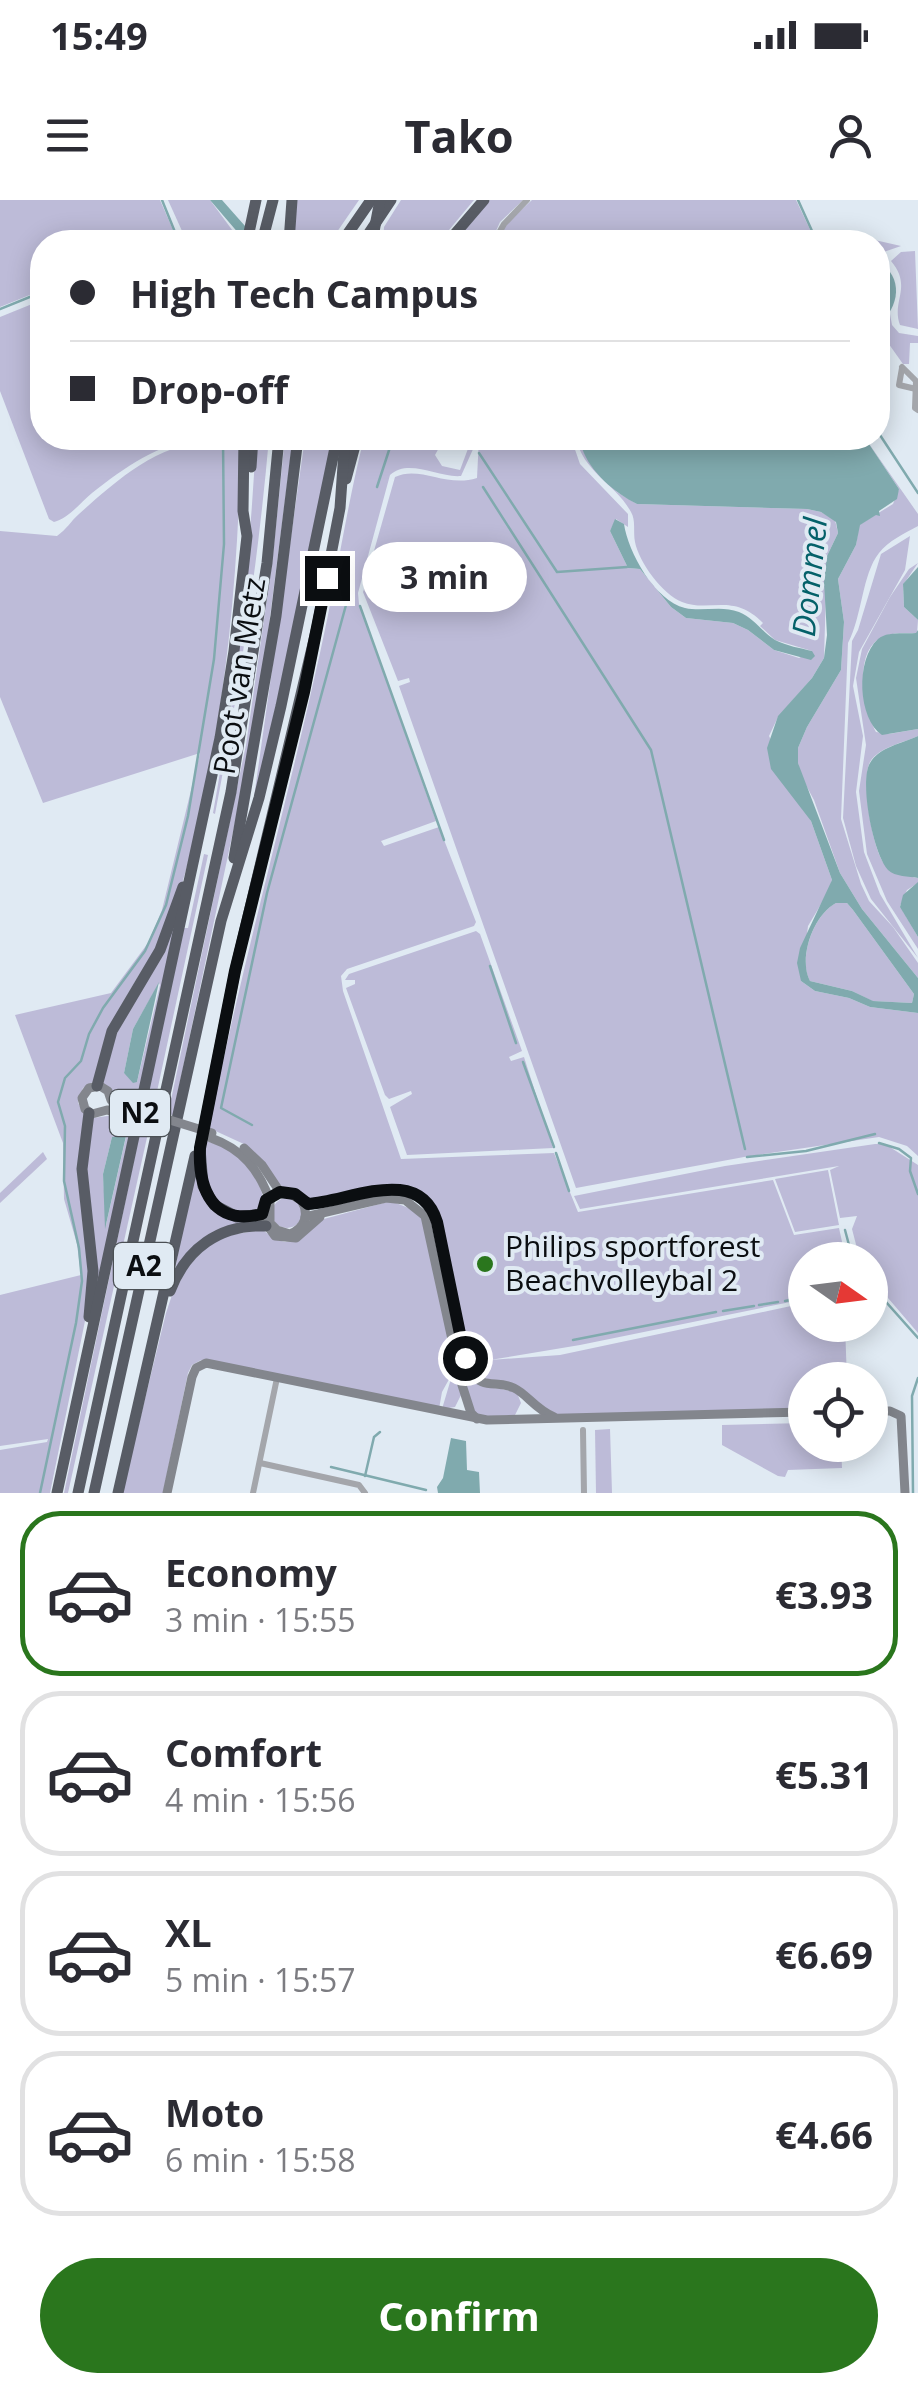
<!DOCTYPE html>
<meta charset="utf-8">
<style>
body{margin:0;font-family:"Open Sans",sans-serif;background:#f2f2f3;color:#2b2b33;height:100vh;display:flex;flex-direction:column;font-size:38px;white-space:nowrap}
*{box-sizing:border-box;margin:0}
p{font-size:32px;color:#7c7c81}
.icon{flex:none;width:55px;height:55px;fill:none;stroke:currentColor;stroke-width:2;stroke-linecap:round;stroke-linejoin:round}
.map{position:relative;height:1293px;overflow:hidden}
.side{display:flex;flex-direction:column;background:#fff;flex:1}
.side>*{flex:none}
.top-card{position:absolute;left:30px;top:30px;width:860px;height:220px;border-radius:40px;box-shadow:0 5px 25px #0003;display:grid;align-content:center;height:220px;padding:0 40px;background:#fff}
.needle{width:65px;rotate:104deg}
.tools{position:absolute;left:788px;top:1042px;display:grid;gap:20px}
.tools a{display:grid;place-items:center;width:100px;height:100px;border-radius:50%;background:#fff;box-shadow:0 5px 25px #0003;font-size:50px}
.end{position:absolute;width:45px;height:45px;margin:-22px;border:12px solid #0b0e11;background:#fff;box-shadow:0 0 0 5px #fff}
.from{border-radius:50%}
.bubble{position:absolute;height:70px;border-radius:35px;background:#fff;box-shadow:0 5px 25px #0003;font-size:32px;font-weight:700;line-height:70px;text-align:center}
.top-card b{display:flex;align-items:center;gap:35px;height:95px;font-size:38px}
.top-card b+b{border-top:2px solid #e1e1e2}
.top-card i{width:25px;height:25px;background:#2b2b33}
ul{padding:18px 0 0;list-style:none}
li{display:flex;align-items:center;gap:30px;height:165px;margin:0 20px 15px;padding:0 20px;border:5px solid #e1e1e2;border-radius:40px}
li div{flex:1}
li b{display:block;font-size:38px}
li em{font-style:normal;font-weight:700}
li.current{border-color:#2a761d}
li>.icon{width:90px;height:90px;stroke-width:1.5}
.cta{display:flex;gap:20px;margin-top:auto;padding:20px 40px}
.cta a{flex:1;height:115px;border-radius:60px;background:#2a761d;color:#fff;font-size:40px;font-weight:700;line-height:115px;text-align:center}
.status{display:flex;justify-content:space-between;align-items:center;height:70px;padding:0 50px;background:#fff;direction:ltr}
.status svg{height:28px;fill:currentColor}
header{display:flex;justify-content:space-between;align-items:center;height:130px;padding:0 40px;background:#fff;font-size:45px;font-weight:700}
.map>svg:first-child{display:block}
.green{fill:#bdbbd8;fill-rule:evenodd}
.water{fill:#80aaae;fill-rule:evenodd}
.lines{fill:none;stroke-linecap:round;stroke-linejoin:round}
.stream{stroke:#80aaae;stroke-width:2.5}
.street{stroke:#a4a6ab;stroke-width:6}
.secondary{stroke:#83868d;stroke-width:9}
.highway{stroke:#585c65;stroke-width:11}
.secondary-bridge{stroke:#83868d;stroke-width:9}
.highway-bridge{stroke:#585c65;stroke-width:11}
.route{stroke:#0b0e11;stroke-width:12}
.poi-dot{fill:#2a761d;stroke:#e0eaf3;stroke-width:4}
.labels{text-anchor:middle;stroke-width:8;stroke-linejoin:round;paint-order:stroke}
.shield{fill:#e0eaf3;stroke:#4b5055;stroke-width:2.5}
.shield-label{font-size:28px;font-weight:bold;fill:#0b0e11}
.street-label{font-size:30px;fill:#0b0e11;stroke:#e0eaf3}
.poi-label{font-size:30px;fill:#0b0e11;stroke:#e0eaf3;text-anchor:start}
.water-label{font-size:32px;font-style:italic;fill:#046169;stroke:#e0eaf3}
</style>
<div class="status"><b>15:49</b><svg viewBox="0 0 49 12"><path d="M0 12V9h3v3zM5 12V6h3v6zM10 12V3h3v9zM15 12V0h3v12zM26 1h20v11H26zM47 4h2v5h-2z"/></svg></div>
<header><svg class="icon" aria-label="menu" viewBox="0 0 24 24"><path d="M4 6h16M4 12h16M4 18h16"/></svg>Tako<svg class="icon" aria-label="person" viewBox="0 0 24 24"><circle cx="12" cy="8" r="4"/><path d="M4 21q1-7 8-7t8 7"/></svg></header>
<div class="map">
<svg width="918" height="1293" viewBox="0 0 918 1293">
<rect width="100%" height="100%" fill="#e0eaf3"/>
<g class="green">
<path d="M0 0H160L176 37 163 42H42V90L0 107Z"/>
<path d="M168 0H210L241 42H187Z"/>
<path d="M296 0H359L330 42H294Z"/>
<path d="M401 0H474L439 42H383L384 27Z"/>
<path d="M490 0H523L500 22 491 42H454Z"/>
<path d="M532 0H796L816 42H497L506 24Z"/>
<path d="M844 33 901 46 878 54V42H826L828 37Z"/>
<path d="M915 51 918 129 900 125C891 101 913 87 891 61L901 52Z"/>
<path d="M42 100V238H199C158 244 125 267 92 293 80 303 69 318 54 322L49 319 0 191V117Z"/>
<path d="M890 114 892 125 899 133 918 136V143H910L909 164H903L886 140 878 141V125Z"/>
<path d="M215 238H241C238 393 222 558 175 707 162 746 134 778 117 815 107 835 102 859 96 880L83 888 78 903 85 914 82 944 90 1043 86 1116 50 1293H0V1250L47 1242 48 1239 0 1246V1095L81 1075 77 1044 64 999 63 943 15 815 111 793 148 743 162 710 200 553 43 603 0 497V331L57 336C67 329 70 322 79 314 115 282 161 240 211 243Z"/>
<path d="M256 238H269C258 363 239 490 215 614L213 613C235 491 250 364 256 238Z"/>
<path d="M285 238H293L265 456 241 594 173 915 168 914 246 545 272 364Z"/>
<path d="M305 238H333L306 373 252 611Z"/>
<path d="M364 238H464L460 245 440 246 435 255 442 266 460 270 472 238 474 247 461 276C438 278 409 258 390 275L358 393 359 404 436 621 381 641 384 646 439 627 476 722 474 726 347 769 341 776 343 791 401 959 554 953 578 1012 773 980 794 1035 839 1028 846 1060H805V1099L580 1145 490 1160 560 1155 805 1103V1125H845L847 1180H805V1209L557 1215C545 1210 539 1202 528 1195 512 1185 490 1183 472 1171L439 1020C423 963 352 994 310 1002L278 984 246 945 209 928C241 768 285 612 320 453 336 382 346 309 364 238Z"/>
<path d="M479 238H571L580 264 628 314V327L616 319 610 331 628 368 640 369 671 407 686 418 733 423 748 430 774 450 799 458 812 451 775 440 760 426 763 423C733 392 709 413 682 402 662 394 639 362 635 342 633 332 636 320 631 312 615 283 583 272 576 238H594L582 248 617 292 637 304 807 309 821 312 835 320 838 333 827 356 824 458 812 478 778 517 769 536 811 621 832 680 830 689 808 726 801 781 815 791 849 798 870 807 918 813V956L907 946 879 937 744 957 576 988 399 486 410 482 409 478 398 481 363 392 367 381 458 350 455 345 368 372 395 277C420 265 446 288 477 278Z"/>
<path d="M865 238 918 314V326C905 333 888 341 879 353 862 374 862 417 848 443L841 619 861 684 869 701 893 727 918 763V778L862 709 840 673 814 600 801 576 798 563V548L807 527 841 470 844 422 838 379 856 345 859 325 893 304 899 289Z"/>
<path d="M910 336 905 370 859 452 853 486 863 536 856 592 864 652 880 694 918 758 871 699 856 666 843 618 852 441 858 430 881 354Z"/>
<path d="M918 363 903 385 904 407 918 420 917 433C907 433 894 432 885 436 851 448 864 509 876 532L889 534 918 529V536C903 543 879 547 870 562 861 579 872 646 883 662 891 672 907 676 918 678V683L907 690 900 706 918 737V749L887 701 867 654 859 591 866 545 856 478 862 449 890 397 909 369Z"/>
<path d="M204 654 208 655 153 910 145 907 184 728H188Z"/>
<path d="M180 701 139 904 119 901 103 884 109 850ZM159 783 160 785 137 882 124 873 133 829Z"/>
<path d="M836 703H847L853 710 914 794 912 803 872 801 852 791 810 781C798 759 813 715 836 703Z"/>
<path d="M476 731 480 734 522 851 509 857 511 861 524 857 553 948 407 955 390 907 412 894 411 891 389 899 385 895 346 788 355 784V780H345L349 774Z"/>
<path d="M114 915 135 921 95 1092 84 969 93 918ZM112 937H126L106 1025 103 974Z"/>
<path d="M142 922 150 924 68 1293H64Z"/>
<path d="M207 941C214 944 223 945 230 949 244 958 280 1000 252 1013 245 1016 237 1011 229 1009 200 999 203 966 207 941Z"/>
<path d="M875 944H885L918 965V1133L870 1077V1060H860L852 1029 857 1016 840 1018 830 970 839 966 580 1009 574 996 725 966Z"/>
<path d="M198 947 204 995 250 1021 225 1029 174 1075Z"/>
<path d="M43 952 47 959 0 1003V993Z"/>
<path d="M828 970 839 1025 795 1032 775 979Z"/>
<circle cx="287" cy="1013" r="15"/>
<path d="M391 1001 421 1013 461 1195 455 1207 442 1209 453 1172 442 1192 439 1209 201 1160 192 1165 188 1173 163 1293H122L166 1113 178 1077 216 1037 263 1030 274 1039 285 1042 296 1040 320 1020Z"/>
<path d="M466 1167C482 1194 491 1184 517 1193L521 1203 515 1215 483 1217 473 1211 462 1168Z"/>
<path d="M805 1223V1245H841L842 1268 788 1270 785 1277 778 1276 722 1245V1225Z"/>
<path d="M610 1229 612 1293H596L595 1230Z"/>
</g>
<g class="water">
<path d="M210 0H222L245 26 270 42H246Z"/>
<path d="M878 61C904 77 900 107 878 125Z"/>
<path d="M594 238H865L899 289 897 299 879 311 880 316 876 315 860 325 856 345 838 379 844 422 841 470 807 527 798 548V563L840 673 862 709 918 778V813L870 807 849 798 815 791 801 781 797 763 800 748 832 680 811 621 771 569 767 548 778 516 812 478 824 458 827 435 824 382 827 356 838 333 836 322 821 312 807 309 637 304C615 293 590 272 582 248ZM836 703H847L853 710 914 794 912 803 873 801 852 791 810 781C798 759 813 715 836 703Z"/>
<path d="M615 319 624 324C628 352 655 401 685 408 703 412 721 405 739 412 754 418 762 432 775 440 787 446 800 448 812 451L815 456 811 460 774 450 748 430 733 423 686 418 671 407 640 369 628 368 610 331Z"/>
<path d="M918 367V420L904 407 903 384Z"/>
<path d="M918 430V529L882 535C858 519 855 460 878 439 887 431 904 434 916 433Z"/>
<path d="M918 536V678C909 676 895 677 888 670 873 654 859 581 870 563 879 547 903 543 918 536Z"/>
<path d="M918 682V737L900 707 903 695Z"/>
<path d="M159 782 137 882 133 883 124 873 133 829Z"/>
<path d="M126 936 105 1029 103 974 112 937Z"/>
<path d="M451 1238 466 1241 467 1270 479 1272 480 1293H438L437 1287 443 1278Z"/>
</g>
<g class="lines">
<g class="stream">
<path d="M162 0 179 42"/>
<path d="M798 0 817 42"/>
<path d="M0 109 42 92"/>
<path d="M878 232 918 293"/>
<path d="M479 253 557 372 627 367"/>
<path d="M377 287 393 238"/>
<path d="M483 287 651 550 745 949"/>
<path d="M360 406 444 640"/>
<path d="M490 766 516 843"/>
<path d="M523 862 554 947"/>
<path d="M252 925 221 908 267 693 346 405"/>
<path d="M879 943 899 949 911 958 910 971 918 994"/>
<path d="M556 953 569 991"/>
<path d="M747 957 806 951 875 934"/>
<path d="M845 1030 853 1060"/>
<path d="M870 1084 918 1138"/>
<path d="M785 1101 805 1097"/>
<path d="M759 1105 778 1102"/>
<path d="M723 1111 754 1106"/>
<path d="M573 1140 716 1112"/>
<path d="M331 1267 426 1290"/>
<path d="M365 1276 374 1237 380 1232"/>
<path d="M40 1293 76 1123 82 1081 79 1048 64 981 65 926 58 902 65 878 81 861 89 834 103 808 145 751 166 705 188 616 214 459 224 344 223 238"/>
<path d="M913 1293 912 1196 918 1178"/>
</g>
<g class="street">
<path d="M494 42 504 24 527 0"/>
<path d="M902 167 916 181 915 208 918 210"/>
<path d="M902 168 899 185 916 189"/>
<path d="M583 1230 584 1293"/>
<path d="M260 1263 359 1285 365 1293"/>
<path d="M253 1293 277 1178"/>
</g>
<g class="secondary">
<path d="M132 915 107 910 92 914 85 909 82 898 89 888 100 886 108 891 111 900 134 909"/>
<path d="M211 938C242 949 259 969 270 1001V1023L277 1030 290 1034C305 1028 309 1015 302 1001L287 992C270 992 262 1002 262 1018L275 1036 296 1038 320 1017"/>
<path d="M244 948 262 965 280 992"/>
<path d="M303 1004C349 1005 417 961 437 1022L469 1171C483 1190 496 1180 514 1188 527 1194 535 1209 554 1217"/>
<path d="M305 1017 386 998 405 1000 425 1016 462 1185 471 1213 477 1219"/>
<path d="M870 1211H890L901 1216 905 1293"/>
<path d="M167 1293 192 1177 196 1168 206 1163 487 1220 805 1212"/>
</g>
<g class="highway">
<path d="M247 42 256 0"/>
<path d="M262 42 273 0"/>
<path d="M289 42 292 0"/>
<path d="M342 42 371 0"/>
<path d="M363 42 391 0"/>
<path d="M448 42 484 0"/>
<path d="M251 267 253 238"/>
<path d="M346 279 357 238"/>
<path d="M234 658 276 416 298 238"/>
<path d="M97 886 112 831 160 750 183 687"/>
<path d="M262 1014 237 1017 214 1005 203 986 200 948 235 771 317 427 340 308 345 238"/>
<path d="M170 1091C186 1049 219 1024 266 1026"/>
<path d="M89 1117 93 1071 82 969 89 913"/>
<path d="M57 1293 220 538 234 451 247 336 243 311 244 238"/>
<path d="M78 1293 231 592 267 363 279 238"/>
<path d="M94 1293 221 721 259 598 281 506 337 238"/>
<path d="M118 1293 195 956"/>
</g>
<path class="secondary-bridge" d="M134 909 212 933"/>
<path class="highway-bridge" d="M372 42 380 0"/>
</g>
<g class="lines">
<path class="route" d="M327 378 304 492 235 771 200 948C198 990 213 1026 262 1014L266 1000 280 992 295 994 308 1004C351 1001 419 964 437 1022L465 1158"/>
</g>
<circle class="poi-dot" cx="485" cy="1064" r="10"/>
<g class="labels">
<g class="shield">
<rect x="110" y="890" width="60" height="46" rx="8"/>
<rect x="114" y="1043" width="60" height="46" rx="8"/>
</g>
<g class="shield-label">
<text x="140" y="923">N2</text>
<text x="144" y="1076">A2</text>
</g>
<g class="street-label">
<text transform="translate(240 476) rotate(-81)" y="10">Poot van Metz</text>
</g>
<g class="poi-label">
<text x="505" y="1057">Philips sportforest<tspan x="505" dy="34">Beachvolleybal 2</tspan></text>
</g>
<g class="water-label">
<text transform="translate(810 377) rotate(-84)" y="11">Dommel</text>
</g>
</g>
</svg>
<div class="tools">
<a><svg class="needle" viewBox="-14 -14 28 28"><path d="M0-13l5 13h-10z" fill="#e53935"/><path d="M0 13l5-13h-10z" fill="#7c7c81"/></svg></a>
<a><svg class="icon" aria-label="locate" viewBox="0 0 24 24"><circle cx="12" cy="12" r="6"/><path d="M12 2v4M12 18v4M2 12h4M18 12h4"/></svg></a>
</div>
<i class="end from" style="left:465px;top:1158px"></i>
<i class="end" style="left:327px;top:378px"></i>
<div class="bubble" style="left:362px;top:342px;width:165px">3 min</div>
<div class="top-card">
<b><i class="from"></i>High Tech Campus</b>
<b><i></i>Drop-off</b>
</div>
</div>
<section class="side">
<ul>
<li class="current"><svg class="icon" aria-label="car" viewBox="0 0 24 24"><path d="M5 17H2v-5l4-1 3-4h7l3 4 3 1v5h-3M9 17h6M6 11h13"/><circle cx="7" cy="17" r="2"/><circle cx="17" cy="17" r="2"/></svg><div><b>Economy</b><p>3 min · 15:55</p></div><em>€3.93</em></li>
<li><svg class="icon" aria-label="car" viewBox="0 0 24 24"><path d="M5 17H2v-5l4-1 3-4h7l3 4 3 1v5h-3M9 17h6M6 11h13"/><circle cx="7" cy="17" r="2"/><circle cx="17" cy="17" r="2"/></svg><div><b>Comfort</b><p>4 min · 15:56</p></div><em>€5.31</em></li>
<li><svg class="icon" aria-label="car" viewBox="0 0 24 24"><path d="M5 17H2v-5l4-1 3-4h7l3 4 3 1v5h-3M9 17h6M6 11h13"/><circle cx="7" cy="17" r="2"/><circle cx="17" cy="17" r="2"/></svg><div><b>XL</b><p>5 min · 15:57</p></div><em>€6.69</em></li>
<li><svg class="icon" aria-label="car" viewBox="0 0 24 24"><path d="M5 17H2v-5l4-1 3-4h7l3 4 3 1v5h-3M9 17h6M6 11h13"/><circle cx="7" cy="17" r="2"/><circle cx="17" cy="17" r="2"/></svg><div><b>Moto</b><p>6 min · 15:58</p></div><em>€4.66</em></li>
</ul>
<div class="cta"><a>Confirm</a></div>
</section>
